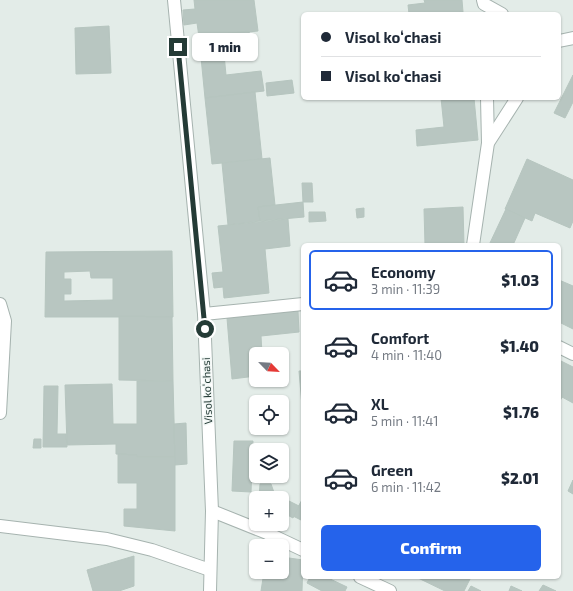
<!DOCTYPE html>
<meta charset="utf-8">
<style>
body{margin:0;font-family:"Exo 2",sans-serif;background:#f6f6f7;color:#1f2937;height:100vh;display:flex;flex-direction:column;font-size:15px;white-space:nowrap}
*{box-sizing:border-box;margin:0}
p{font-size:13px;color:#747a83}
.icon{flex:none;width:22px;height:22px;fill:none;stroke:currentColor;stroke-width:2;stroke-linecap:round;stroke-linejoin:round}
.map{position:relative;flex:1;overflow:hidden}
.sheet{position:absolute;left:301px;top:243px;width:260px;height:336px;display:flex;flex-direction:column;background:#fff;border-radius:6px;box-shadow:0 1px 3px #0004}
.sheet>*{flex:none}
.hud{position:absolute;left:301px;top:12px;width:260px;height:88px;border-radius:6px;box-shadow:0 1px 3px #0004;display:grid;align-content:center;height:88px;padding:0 20px;background:#fff}
.needle{width:26px;rotate:115deg}
.controls{position:absolute;left:249px;top:347px;display:grid;gap:8px}
.controls a{display:grid;place-items:center;width:40px;height:40px;border-radius:6px;background:#fff;box-shadow:0 1px 3px #0004;font-size:20px}
.end{position:absolute;width:18px;height:18px;margin:-9px;border:5px solid #243b36;background:#fff;box-shadow:0 0 0 2px #fff}
.from{border-radius:50%}
.bubble{position:absolute;height:28px;border-radius:6px;background:#fff;box-shadow:0 1px 3px #0004;font-size:13px;font-weight:800;line-height:28px;text-align:center}
.hud b{display:flex;align-items:center;gap:14px;height:38px;font-size:15px}
.hud b+b{border-top:1px solid #e0e1e3}
.hud i{width:10px;height:10px;background:#1f2937}
ul{padding:7px 0 0;list-style:none}
li{display:flex;align-items:center;gap:12px;height:60px;margin:0 8px 6px;padding:0 12px;border:2px solid transparent;border-radius:6px}
li div{flex:1}
li b{display:block;font-size:15px}
li em{font-style:normal;font-weight:800}
li.selected{border-color:#2563eb}
li>.icon{width:36px;height:36px;stroke-width:1.5}
.button{display:flex;gap:8px;margin-top:auto;padding:8px 20px}
.button a{flex:1;height:46px;border-radius:6px;background:#2563eb;color:#fff;font-size:16px;font-weight:800;line-height:46px;text-align:center}
.map>svg:first-child{display:block}
.building{fill:#b8c6c1;stroke:#b6c5bf;fill-rule:evenodd}
.lines{fill:none;stroke-linecap:round;stroke-linejoin:round}
.minor-casing{stroke:#a6b3af;stroke-width:14}
.minor{stroke:#fff;stroke-width:12}
.route{stroke:#243b36;stroke-width:5}
.labels{text-anchor:middle;stroke-width:3;stroke-linejoin:round;paint-order:stroke}
.street-label{font-size:11px;fill:#243b36;stroke:#f3f8f6}
</style>
<div class="map">
<svg width="573" height="591" viewBox="0 0 573 591">
<rect width="100%" height="100%" fill="#e3ece8"/>
<g class="building">
<path d="M194 0H254L258 31 199 37 197 23 184 25 183 10 195 9Z"/>
<path d="M424 0H462L463 12 445 14H409L408 5 425 3Z"/>
<path d="M109 26 111 73 76 74 75 28Z"/>
<path d="M249 31 251 50 224 54 226 75 261 71 264 91 205 98 199 37Z"/>
<path d="M573 75V102L565 118 554 113Z"/>
<path d="M292 80 294 93 267 96 266 83Z"/>
<path d="M255 92 262 159 212 164 205 98Z"/>
<path d="M441 98H474L478 140 417 146 416 130 444 127Z"/>
<path d="M270 158 275 205 258 207 260 221 228 225 222 163Z"/>
<path d="M527 159 573 180V221L570 228 535 213 532 221 505 209Z"/>
<path d="M302 183H312L313 202H303Z"/>
<path d="M303 202 304 217 260 221 258 207Z"/>
<path d="M463 207 464 245H425L424 209Z"/>
<path d="M364 208V217L357 218 356 209Z"/>
<path d="M506 209 525 218 513 245H489Z"/>
<path d="M309 212H325L326 221 309 222Z"/>
<path d="M288 219 290 246 265 249 269 293 224 298 223 287 214 288 212 273 223 272 218 226Z"/>
<path d="M172 251 173 317H45L46 252ZM90 271 91 278H113V300L64 301V294H71V279H64V272Z"/>
<path d="M559 280 573 286V329L559 322Z"/>
<path d="M298 311 299 332 261 336 262 354H256V376L232 379 227 318Z"/>
<path d="M119 316 172 317 173 381 119 380Z"/>
<path d="M559 360 573 367V403L562 397 559 403Z"/>
<path d="M299 371H303V418Z"/>
<path d="M137 381H173L175 457H137V455L116 454V444L67 445 65 385 112 384 113 424H137Z"/>
<path d="M44 386H58L57 434H66L67 447H43Z"/>
<path d="M186 423 187 464 175 465 174 424Z"/>
<path d="M34 439H41V448H33Z"/>
<path d="M234 441H253L251 492 232 491Z"/>
<path d="M118 454 137 455V457H175V531L124 526V509H137V483H118Z"/>
<path d="M573 480V494L568 491Z"/>
<path d="M260 484H271L276 498H259Z"/>
<path d="M303 498V521L293 516Z"/>
<path d="M285 499 299 506 293 518 282 512V504Z"/>
<path d="M134 556V586L119 591H93L87 570Z"/>
<path d="M282 557 303 560 302 591H261L264 572H282Z"/>
<path d="M310 577H326L347 587 345 591H322L307 583Z"/>
<path d="M416 577H471L464 591H445Z"/>
<path d="M543 585 556 591H539Z"/>
<path d="M471 586 481 591H468Z"/>
<path d="M511 586 522 591H509Z"/>
</g>
<g class="lines">
<g class="minor-casing">
<g id="minor">
<path d="M174 0 204 314 212 511 210 591"/>
<path d="M483 0 484 4 502 14"/>
<path d="M559 41 573 38"/>
<path d="M487 98 488 143"/>
<path d="M473 245 488 143 517 98"/>
<path d="M0 304 5 321 0 413"/>
<path d="M204 314 303 304"/>
<path d="M559 347 573 354"/>
<path d="M212 511 267 533 303 550"/>
<path d="M0 526 107 539 152 550 210 570"/>
<path d="M360 577 390 591"/>
</g>
</g>
<use href="#minor" class="minor"/>
</g>
<g class="lines">
<path class="route" d="M178 47 205 329"/>
</g>
<g class="labels">
<g class="street-label">
<text transform="translate(207 391) rotate(-92)" y="4">Visol koʻchasi</text>
</g>
</g>
</svg>
<div class="controls">
<a><svg class="needle" viewBox="-14 -14 28 28"><path d="M0-13l5 13h-10z" fill="#e53935"/><path d="M0 13l5-13h-10z" fill="#747a83"/></svg></a>
<a><svg class="icon" aria-label="locate" viewBox="0 0 24 24"><circle cx="12" cy="12" r="6"/><path d="M12 2v4M12 18v4M2 12h4M18 12h4"/></svg></a>
<a><svg class="icon" aria-label="layers" viewBox="0 0 24 24"><path d="M12 4l9 5-9 5-9-5zM3 14l9 5 9-5"/></svg></a>
<a>+</a>
<a>−</a>
</div>
<i class="end from" style="left:205px;top:329px"></i>
<i class="end" style="left:178px;top:47px"></i>
<div class="bubble" style="left:192px;top:33px;width:66px">1 min</div>
<div class="hud">
<b><i class="from"></i>Visol koʻchasi</b>
<b><i></i>Visol koʻchasi</b>
</div>
<section class="sheet">
<ul>
<li class="selected"><svg class="icon" aria-label="car" viewBox="0 0 24 24"><path d="M5 17H2v-5l4-1 3-4h7l3 4 3 1v5h-3M9 17h6M6 11h13"/><circle cx="7" cy="17" r="2"/><circle cx="17" cy="17" r="2"/></svg><div><b>Economy</b><p>3 min · 11:39</p></div><em>$1.03</em></li>
<li><svg class="icon" aria-label="car" viewBox="0 0 24 24"><path d="M5 17H2v-5l4-1 3-4h7l3 4 3 1v5h-3M9 17h6M6 11h13"/><circle cx="7" cy="17" r="2"/><circle cx="17" cy="17" r="2"/></svg><div><b>Comfort</b><p>4 min · 11:40</p></div><em>$1.40</em></li>
<li><svg class="icon" aria-label="car" viewBox="0 0 24 24"><path d="M5 17H2v-5l4-1 3-4h7l3 4 3 1v5h-3M9 17h6M6 11h13"/><circle cx="7" cy="17" r="2"/><circle cx="17" cy="17" r="2"/></svg><div><b>XL</b><p>5 min · 11:41</p></div><em>$1.76</em></li>
<li><svg class="icon" aria-label="car" viewBox="0 0 24 24"><path d="M5 17H2v-5l4-1 3-4h7l3 4 3 1v5h-3M9 17h6M6 11h13"/><circle cx="7" cy="17" r="2"/><circle cx="17" cy="17" r="2"/></svg><div><b>Green</b><p>6 min · 11:42</p></div><em>$2.01</em></li>
</ul>
<div class="button"><a>Confirm</a></div>
</section>
</div>
